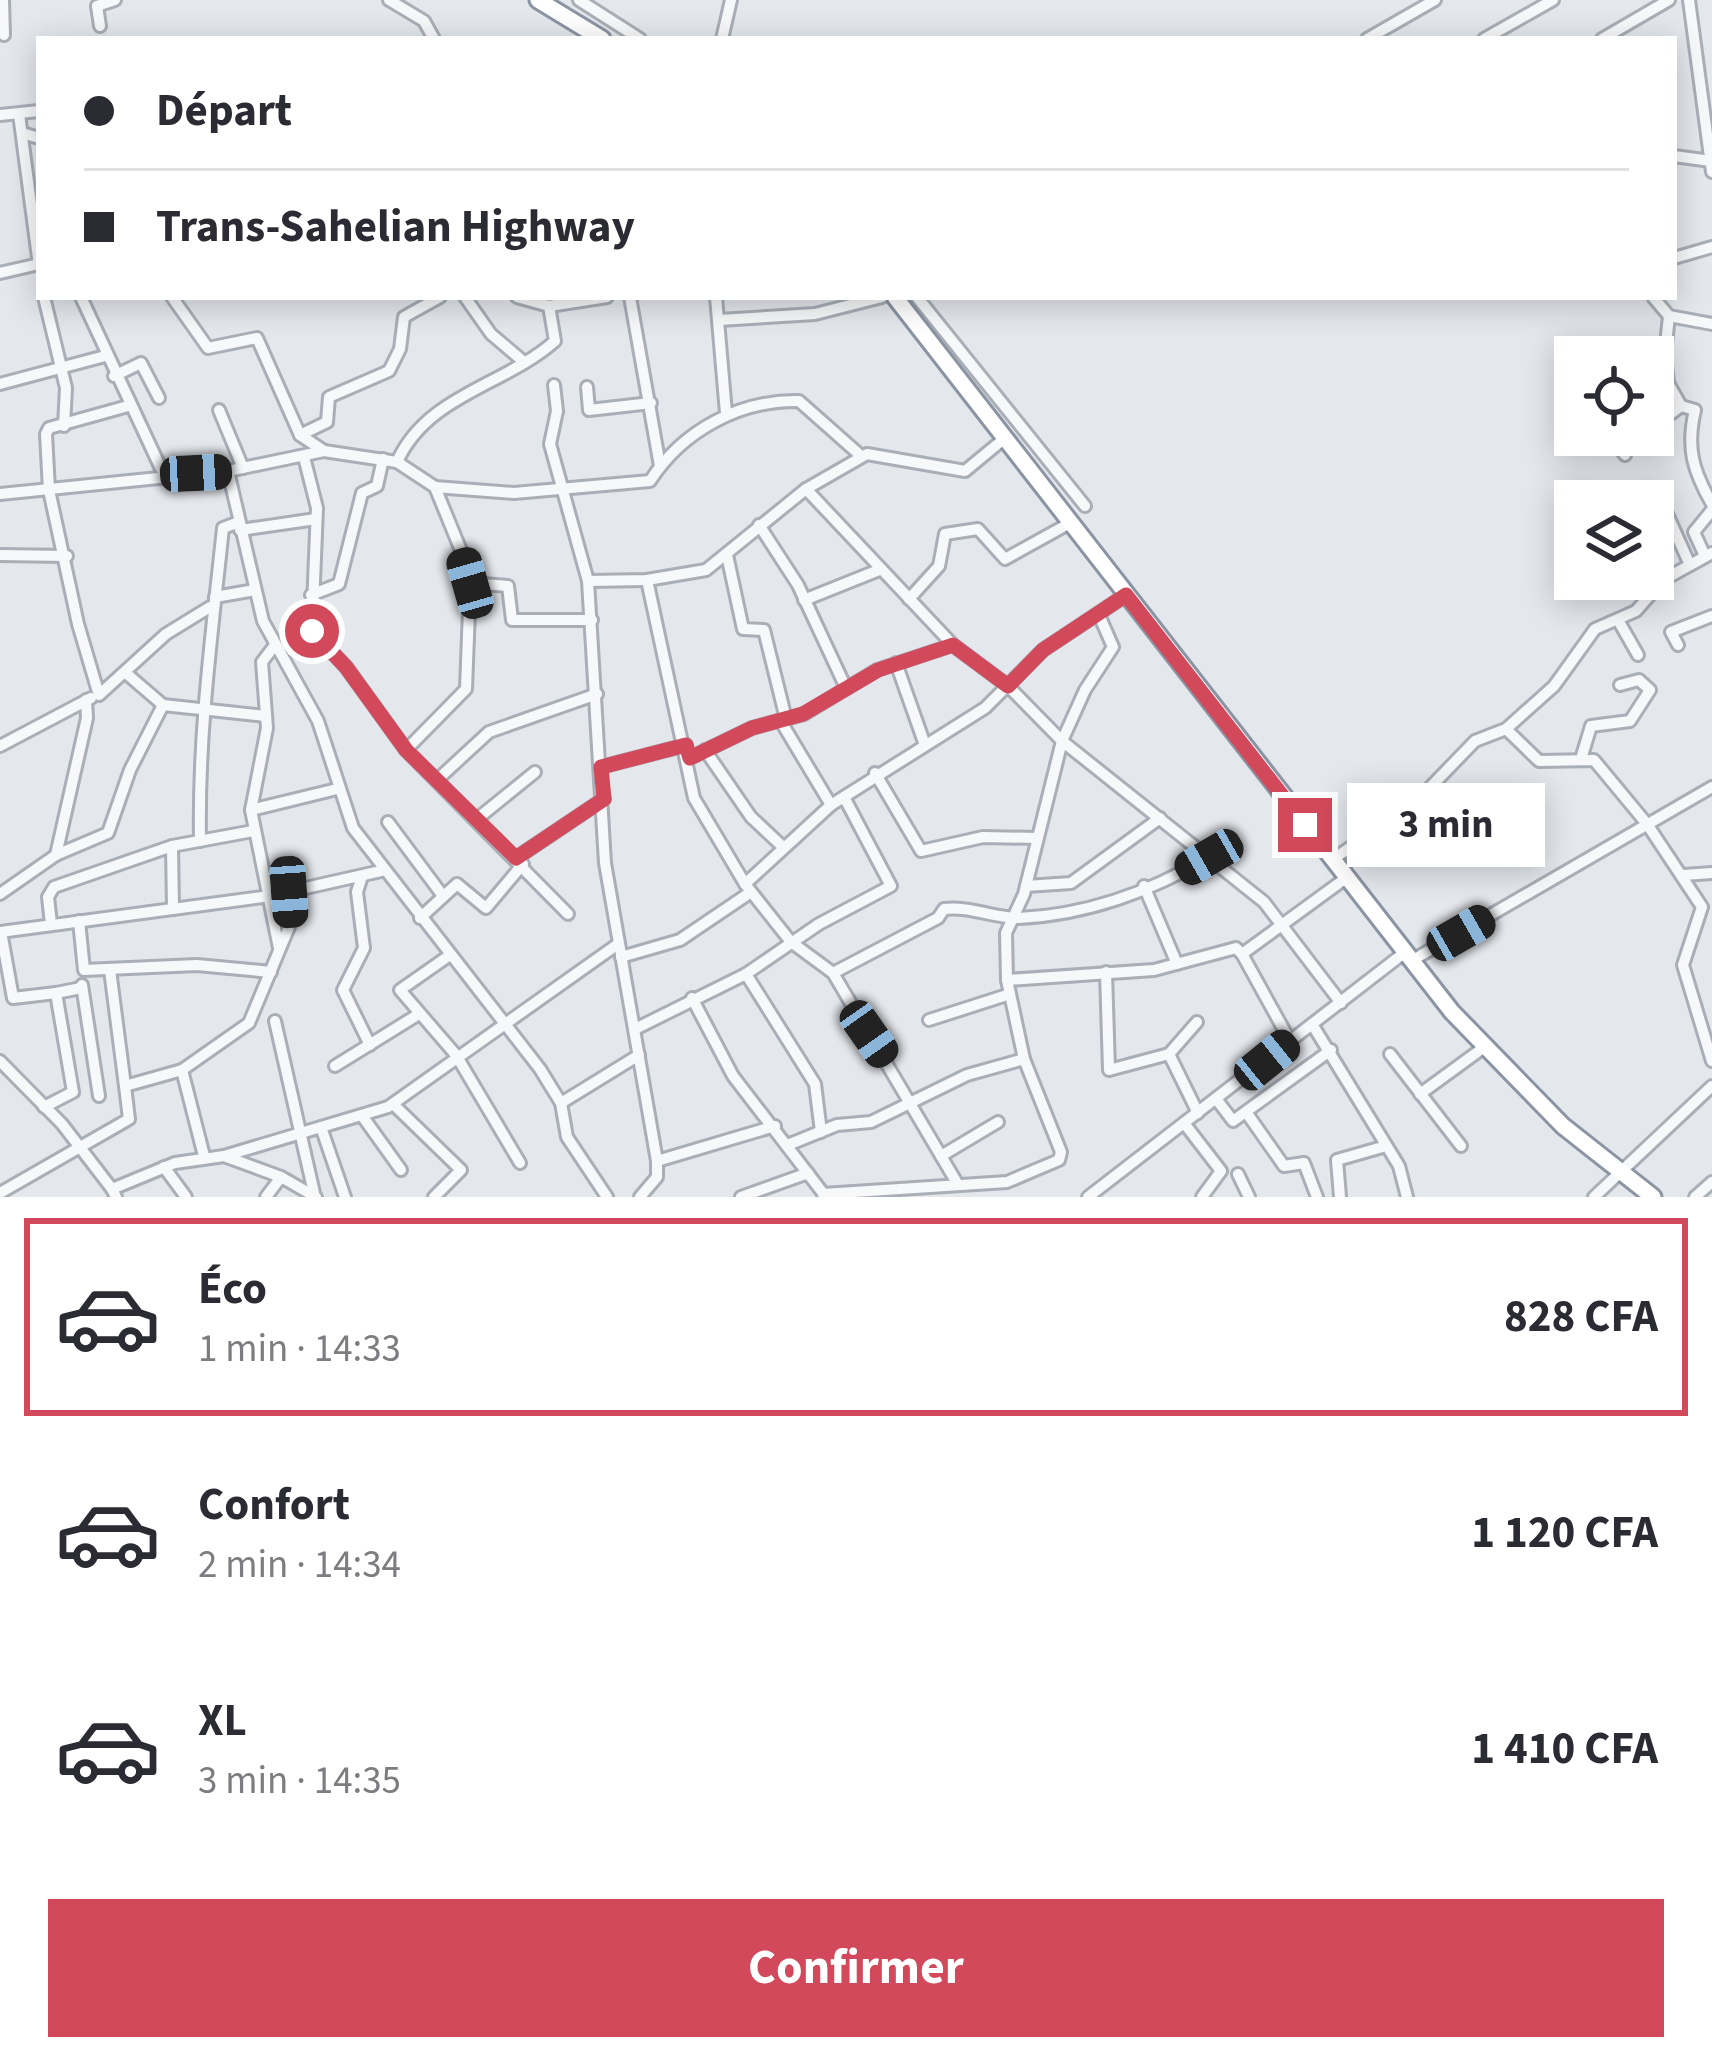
<!DOCTYPE html>
<html lang="fr">
<meta charset="utf-8">
<style>
body{margin:0;font-family:"Source Sans 3",sans-serif;background:#f7f7f7;color:#2b2b33;height:100vh;display:flex;flex-direction:column;font-size:45px;white-space:nowrap}
*{box-sizing:border-box;margin:0}
p{font-size:39px;color:#7c7c81}
.icon{flex:none;width:66px;height:66px;fill:none;stroke:currentColor;stroke-width:2;stroke-linecap:round;stroke-linejoin:round}
.map{position:relative;height:1197px;overflow:hidden}
.drawer{display:flex;flex-direction:column;background:#fff;flex:1}
.drawer>*{flex:none}
.banner{position:absolute;left:36px;top:36px;width:1641px;height:264px;border-radius:0px;box-shadow:0 6px 30px #0003;display:grid;align-content:center;height:264px;padding:0 48px;background:#fff}
.fabs{position:absolute;left:1554px;top:336px;display:grid;gap:24px}
.fabs a{display:grid;place-items:center;width:120px;height:120px;border-radius:0px;background:#fff;box-shadow:0 6px 30px #0003;font-size:60px}
.end{position:absolute;width:54px;height:54px;margin:-27px;border:15px solid #d1495b;background:#fff;box-shadow:0 0 0 6px #fff}
.from{border-radius:50%}
.bubble{position:absolute;height:84px;border-radius:0px;background:#fff;box-shadow:0 6px 30px #0003;font-size:39px;font-weight:700;line-height:84px;text-align:center}
.car{position:absolute;width:36px;height:72px;margin:-36px -18px;border-radius:15px;box-shadow:0 0 9px 3px #0007;background:linear-gradient(#222 24%,#8ab4d8 0 40%,#222 0 76%,#8ab4d8 0 86%,#222 0)}
.banner b{display:flex;align-items:center;gap:42px;height:114px;font-size:45px}
.banner b+b{border-top:3px solid #e1e1e2}
.banner i{width:30px;height:30px;background:#2b2b33}
ul{padding:21px 0 0;list-style:none}
li{display:flex;align-items:center;gap:36px;height:198px;margin:0 24px 18px;padding:0 24px;border:6px solid transparent;border-radius:0px}
li div{flex:1}
li b{display:block;font-size:45px}
li em{font-style:normal;font-weight:700}
li.selected{border-color:#d1495b}
li>.icon{width:108px;height:108px;stroke-width:1.5}
.primary-button{display:flex;gap:24px;margin-top:auto;padding:24px 48px}
.primary-button a{flex:1;height:138px;border-radius:0px;background:#d1495b;color:#fff;font-size:48px;font-weight:700;line-height:138px;text-align:center}
.map>svg:first-child{display:block}
.lines{fill:none;stroke-linecap:round;stroke-linejoin:round}
.minor-casing{stroke:#a9aeb7;stroke-width:16}
.highway-casing{stroke:#8b94a3;stroke-width:21}
.minor{stroke:#f7f8fa;stroke-width:10}
.highway{stroke:#fff;stroke-width:15}
.route{stroke:#d1495b;stroke-width:15}
</style>
<div class="map">
<svg width="1712" height="1197" viewBox="0 0 1712 1197">
<rect width="100%" height="100%" fill="#e4e7ec"/>
<g class="lines">
<g class="minor-casing">
<g id="minor">
<path d="M3 0 4 35"/>
<path d="M389 0 424 21 434 39"/>
<path d="M579 0 640 39"/>
<path d="M1689 0 1712 172"/>
<path d="M100 26 97 6 115 0"/>
<path d="M722 39 731 0"/>
<path d="M1367 39 1435 0"/>
<path d="M1484 39 1553 0"/>
<path d="M1602 39 1669 0"/>
<path d="M19 114 39 265"/>
<path d="M0 115 39 111"/>
<path d="M22 133 39 138"/>
<path d="M1674 156 1711 161"/>
<path d="M1674 258 1712 247"/>
<path d="M0 273 39 264"/>
<path d="M44 297 66 388 64 426"/>
<path d="M81 297 164 475"/>
<path d="M172 297 208 348 257 338 300 435 324 451"/>
<path d="M465 297 491 334 524 362"/>
<path d="M517 297 549 306 607 297"/>
<path d="M630 297 660 466"/>
<path d="M716 297 726 413"/>
<path d="M917 297 1085 506"/>
<path d="M1669 316 1712 324"/>
<path d="M719 320 815 314 882 297"/>
<path d="M1650 357 1666 344 1669 316 1653 297"/>
<path d="M114 376 141 363 159 398"/>
<path d="M0 384 105 356"/>
<path d="M554 385 557 411 550 444 588 581 605 863 657 1161V1177L640 1197"/>
<path d="M587 387 589 410 651 403"/>
<path d="M128 406 49 428 46 434 49 490 78 624 99 695 166 634 210 607"/>
<path d="M1681 406 1695 410C1686 448 1693 471 1712 504"/>
<path d="M219 410 243 468"/>
<path d="M1653 427 1681 406 1668 383 1664 347"/>
<path d="M300 435 327 422 329 397 389 371 400 349 404 317 440 297"/>
<path d="M1609 435 1625 455"/>
<path d="M1005 438 965 471 867 454 806 489 953 645 1008 686 1062 741 1264 902 1341 1003"/>
<path d="M1619 447 1638 435"/>
<path d="M304 457 317 508 312 631 346 667 406 750 568 914"/>
<path d="M397 462C427 395 504 386 555 341L549 306"/>
<path d="M228 471 263 621 318 721 353 828 540 1069 561 1103 567 1137 607 1197"/>
<path d="M435 487 514 493 650 481C683 430 740 400 799 401L860 455"/>
<path d="M0 494 228 471 324 451 397 462 435 487 462 553 470 583 466 689 406 750"/>
<path d="M1663 505 1690 565"/>
<path d="M759 525 798 585 846 688"/>
<path d="M240 530 316 519"/>
<path d="M0 555 67 556"/>
<path d="M727 555 743 629 764 630 786 719"/>
<path d="M1705 556 1694 532 1712 510"/>
<path d="M647 580 694 798 745 884 791 942 833 973 957 1183"/>
<path d="M588 581 647 580 706 570 806 489"/>
<path d="M470 583 508 586 512 620H592"/>
<path d="M311 595 339 584 362 493 377 486 383 459"/>
<path d="M215 597 255 590"/>
<path d="M909 599 939 566 945 534 978 529 1005 559 1070 523"/>
<path d="M804 600 879 570"/>
<path d="M1618 620 1638 655"/>
<path d="M275 645 262 662 267 728 251 810 279 948"/>
<path d="M1678 645 1671 632 1712 616"/>
<path d="M896 663 925 745"/>
<path d="M127 674 163 705"/>
<path d="M780 720 831 805"/>
<path d="M1506 729 1539 761 1594 760 1647 824 1702 907 1683 965 1712 1061"/>
<path d="M0 746 91 698"/>
<path d="M705 750 751 817 783 847"/>
<path d="M690 758 752 728 804 714 877 670 953 645"/>
<path d="M1581 759 1591 726 1630 721 1650 690 1639 680 1620 685"/>
<path d="M601 767 686 745"/>
<path d="M875 773 921 851 983 837 1037 838"/>
<path d="M437 780 489 732 597 694"/>
<path d="M251 810 337 789"/>
<path d="M477 819 535 772"/>
<path d="M388 822 443 896"/>
<path d="M200 841C198 734 212 633 223 528L239 522"/>
<path d="M172 846 173 909"/>
<path d="M56 855 87 718 86 700"/>
<path d="M516 858 604 799"/>
<path d="M1332 860 1417 801 1475 741 1506 729 1554 686 1595 629 1636 611 1663 580 1712 553"/>
<path d="M1684 875 1712 873"/>
<path d="M362 876 357 892 364 948 343 990 370 1045"/>
<path d="M745 884 831 805 985 708 1043 650 1126 595"/>
<path d="M1026 886 1071 883 1160 818"/>
<path d="M1144 886 1177 964"/>
<path d="M0 894 56 855 108 833 130 770 163 705 266 716"/>
<path d="M420 918 457 884 486 908 523 864"/>
<path d="M79 921 84 970 197 965 271 972"/>
<path d="M51 924 48 897 54 887 172 846 253 831"/>
<path d="M0 932 270 896 381 871"/>
<path d="M1 932 13 998 56 993"/>
<path d="M1242 954 1290 1041"/>
<path d="M450 955 400 990 456 1055 520 1163"/>
<path d="M621 957 680 940 751 892"/>
<path d="M1411 961 1712 787"/>
<path d="M110 970 125 1086"/>
<path d="M1106 972 1109 1070 1169 1054 1197 1022"/>
<path d="M833 973 938 918 944 909C970 906 994 918 1019 918 1086 915 1152 891 1209 857"/>
<path d="M746 974 815 1084 821 1132"/>
<path d="M1007 980 1154 970 1236 948 1242 954 1346 878"/>
<path d="M82 985 99 1096"/>
<path d="M692 998 733 1076 826 1197"/>
<path d="M929 1020 1010 994"/>
<path d="M275 1021 314 1193"/>
<path d="M1312 1024 1399 1166 1407 1197"/>
<path d="M635 1029 746 974 819 924 891 886 844 797"/>
<path d="M1169 1054 1198 1113"/>
<path d="M1390 1054 1461 1146"/>
<path d="M0 1061 62 1124 112 1189"/>
<path d="M335 1066 419 1014"/>
<path d="M1420 1094 1483 1048"/>
<path d="M1217 1100 1233 1121 1331 1050"/>
<path d="M561 1103 639 1055"/>
<path d="M393 1104 461 1170 434 1197"/>
<path d="M44 1107 73 1092 56 993 81 988"/>
<path d="M1246 1112 1284 1166 1304 1163 1317 1197"/>
<path d="M363 1117 401 1170"/>
<path d="M1184 1123 1221 1171 1202 1197"/>
<path d="M321 1127 345 1197"/>
<path d="M790 1144 837 1125 871 1122 967 1075 1024 1059 1007 980 1006 933 1024 894 1062 741 1085 690 1113 647 1099 615"/>
<path d="M204 1156 182 1070 249 1023 289 927V892"/>
<path d="M224 1156 388 1107 618 944"/>
<path d="M941 1156 998 1122"/>
<path d="M657 1161 775 1126"/>
<path d="M164 1167 186 1197"/>
<path d="M1238 1174 1249 1197"/>
<path d="M0 1193 129 1119 125 1086 182 1070"/>
<path d="M823 1194 1007 1182 1059 1160 1061 1152 1024 1059"/>
<path d="M116 1197 112 1189 175 1163 224 1156 281 1177 316 1197"/>
<path d="M266 1197 281 1177"/>
<path d="M741 1197 808 1173"/>
<path d="M1088 1197 1404 953"/>
<path d="M1340 1197 1337 1160 1386 1146"/>
<path d="M1594 1197 1712 1086"/>
<path d="M1695 1197 1712 1182"/>
</g>
</g>
<g class="highway-casing">
<g id="highway">
<path d="M538 0 602 39"/>
<path d="M895 297 1452 1012 1563 1126 1653 1197"/>
</g>
</g>
<use href="#minor" class="minor"/>
<use href="#highway" class="highway"/>
</g>
<g class="lines">
<path class="route" d="M312 631 346 667 406 750 516 858 604 799 601 767 686 745 690 758 752 728 803 714 878 670 953 645 1008 686 1043 650 1126 595 1305 825"/>
</g>
</svg>
<div class="fabs">
<a><svg class="icon" aria-label="locate" viewBox="0 0 24 24"><circle cx="12" cy="12" r="6"/><path d="M12 2v4M12 18v4M2 12h4M18 12h4"/></svg></a>
<a><svg class="icon" aria-label="layers" viewBox="0 0 24 24"><path d="M12 4l9 5-9 5-9-5zM3 14l9 5 9-5"/></svg></a>
</div>
<i class="end from" style="left:312px;top:631px"></i>
<i class="end" style="left:1305px;top:825px"></i>
<div class="bubble" style="left:1347px;top:783px;width:198px">3 min</div>
<i class="car" style="left:196px;top:473px;rotate:87deg"></i>
<i class="car" style="left:470px;top:583px;rotate:344deg"></i>
<i class="car" style="left:1209px;top:857px;rotate:240deg"></i>
<i class="car" style="left:289px;top:892px;rotate:176deg"></i>
<i class="car" style="left:1461px;top:933px;rotate:60deg"></i>
<i class="car" style="left:869px;top:1034px;rotate:145deg"></i>
<i class="car" style="left:1267px;top:1060px;rotate:51deg"></i>
<div class="banner">
<b><i class="from"></i>Départ</b>
<b><i></i>Trans-Sahelian Highway</b>
</div>
</div>
<section class="drawer">
<ul>
<li class="selected"><svg class="icon" aria-label="car" viewBox="0 0 24 24"><path d="M5 17H2v-5l4-1 3-4h7l3 4 3 1v5h-3M9 17h6M6 11h13"/><circle cx="7" cy="17" r="2"/><circle cx="17" cy="17" r="2"/></svg><div><b>Éco</b><p>1 min · 14:33</p></div><em>828 CFA</em></li>
<li><svg class="icon" aria-label="car" viewBox="0 0 24 24"><path d="M5 17H2v-5l4-1 3-4h7l3 4 3 1v5h-3M9 17h6M6 11h13"/><circle cx="7" cy="17" r="2"/><circle cx="17" cy="17" r="2"/></svg><div><b>Confort</b><p>2 min · 14:34</p></div><em>1 120 CFA</em></li>
<li><svg class="icon" aria-label="car" viewBox="0 0 24 24"><path d="M5 17H2v-5l4-1 3-4h7l3 4 3 1v5h-3M9 17h6M6 11h13"/><circle cx="7" cy="17" r="2"/><circle cx="17" cy="17" r="2"/></svg><div><b>XL</b><p>3 min · 14:35</p></div><em>1 410 CFA</em></li>
</ul>
<div class="primary-button"><a>Confirmer</a></div>
</section>
